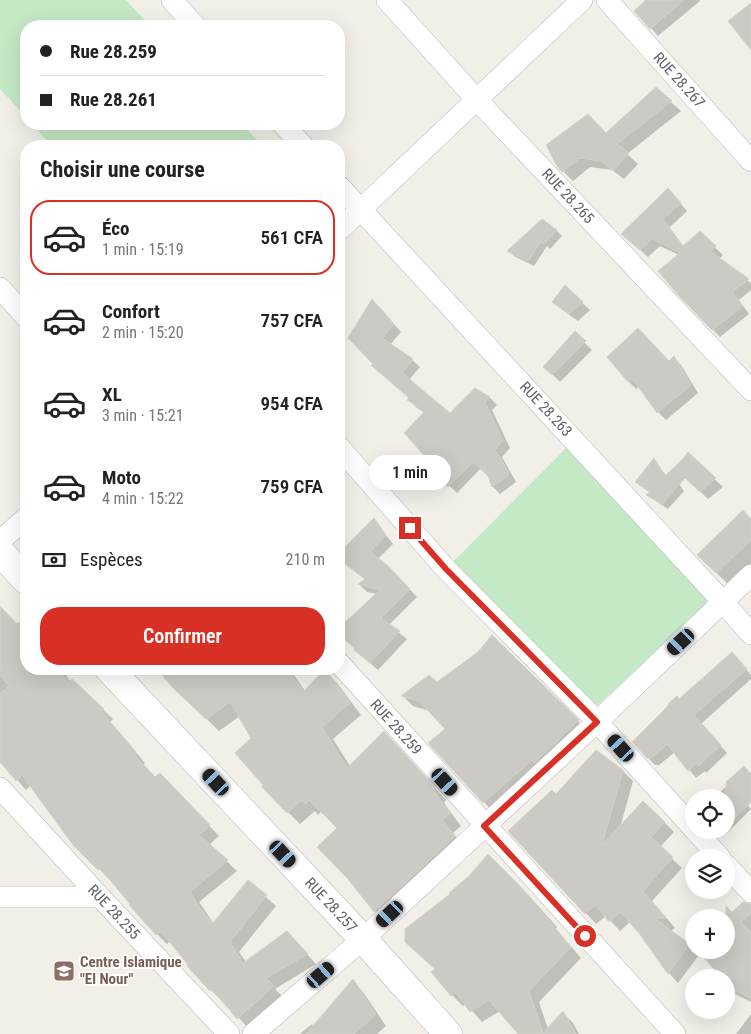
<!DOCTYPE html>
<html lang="fr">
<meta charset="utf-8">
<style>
body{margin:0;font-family:"Roboto Condensed",sans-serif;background:#f2f2f2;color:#222;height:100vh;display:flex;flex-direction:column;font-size:19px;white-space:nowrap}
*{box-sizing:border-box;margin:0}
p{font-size:16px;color:#767676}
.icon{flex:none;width:28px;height:28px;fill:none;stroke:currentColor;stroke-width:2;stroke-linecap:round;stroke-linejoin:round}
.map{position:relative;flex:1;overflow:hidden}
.sheet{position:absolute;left:20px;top:140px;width:325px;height:535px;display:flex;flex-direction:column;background:#fff;border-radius:20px;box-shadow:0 5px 20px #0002}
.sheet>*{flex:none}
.guide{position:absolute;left:20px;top:20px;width:325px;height:110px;border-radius:20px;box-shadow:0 5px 20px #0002;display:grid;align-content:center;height:110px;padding:0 20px;background:#fff}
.fabs{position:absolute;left:685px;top:789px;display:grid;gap:10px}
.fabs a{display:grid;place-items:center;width:50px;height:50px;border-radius:50%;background:#fff;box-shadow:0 5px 20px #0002;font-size:25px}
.end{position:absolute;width:22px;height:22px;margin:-11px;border:6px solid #d93025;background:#fff;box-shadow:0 0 0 2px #fff}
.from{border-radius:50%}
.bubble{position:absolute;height:35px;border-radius:18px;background:#fff;box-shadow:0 5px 20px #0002;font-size:16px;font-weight:600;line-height:35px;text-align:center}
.car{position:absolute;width:15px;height:30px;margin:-15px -8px;border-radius:6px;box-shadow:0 0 4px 1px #0007;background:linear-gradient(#222 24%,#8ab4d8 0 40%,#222 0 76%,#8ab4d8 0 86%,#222 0)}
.guide b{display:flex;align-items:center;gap:18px;height:48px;font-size:19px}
.guide b+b{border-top:1px solid #e0e0e0}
.guide i{width:12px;height:12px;background:#222}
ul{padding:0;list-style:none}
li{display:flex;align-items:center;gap:15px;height:75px;margin:0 10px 8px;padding:0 10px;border:2px solid transparent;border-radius:20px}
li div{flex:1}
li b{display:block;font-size:19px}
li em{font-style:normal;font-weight:600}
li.selected{border-color:#d93025}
li>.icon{width:45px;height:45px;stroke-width:1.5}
h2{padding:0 20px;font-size:22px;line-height:60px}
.pay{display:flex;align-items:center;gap:12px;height:55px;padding:0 20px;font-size:19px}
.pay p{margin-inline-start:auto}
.action{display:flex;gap:10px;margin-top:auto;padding:10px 20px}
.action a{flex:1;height:58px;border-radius:20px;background:#d93025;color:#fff;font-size:20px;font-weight:600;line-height:58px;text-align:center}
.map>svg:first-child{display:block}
.green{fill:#c5e8c5}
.shadow{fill:#0003}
.building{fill:#cccac5;stroke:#d6d1c6}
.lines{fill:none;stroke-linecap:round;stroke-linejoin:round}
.street-casing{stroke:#b5b8bc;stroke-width:22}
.secondary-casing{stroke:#b6babf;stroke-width:29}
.street{stroke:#fff;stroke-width:21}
.secondary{stroke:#fff;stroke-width:28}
.route{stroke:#d93025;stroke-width:6}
.labels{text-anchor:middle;stroke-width:4;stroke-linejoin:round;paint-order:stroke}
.street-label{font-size:15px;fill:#5f6368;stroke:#fff}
.education-label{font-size:15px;font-weight:bold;fill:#785e54;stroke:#fff;text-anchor:start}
</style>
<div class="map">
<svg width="751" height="1034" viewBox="0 0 751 1034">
<rect width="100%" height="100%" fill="#f1efe8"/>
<g class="green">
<path d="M0 0H126L150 26H26V117L0 89Z"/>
<path d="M32 124H242L263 146H52Z"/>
<path d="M574 440 711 600 589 713 446 569Z"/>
</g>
<g class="shadow">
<path d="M648 0H699L700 1 658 36 636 11Z"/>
<path d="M656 89 681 111 627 154 638 164 624 179 612 170 590 167 573 181 558 166 606 134Z"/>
<path d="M675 197 687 211 669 228 684 247 700 233 723 255 719 259 751 283V290L739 300 749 314 720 337 680 295 679 255 660 246 648 257 630 241Z"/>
<path d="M556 230 562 236 550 249 547 246 534 266 514 256 509 251Z"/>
<path d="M565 287 590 310 578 321 561 309 553 302Z"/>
<path d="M380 308 401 332 390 345 412 360 420 367 409 380 450 415 476 390 490 398 497 405 492 410 510 448 502 457 516 482 500 494 493 487 489 476 481 468 457 493 429 466 433 463 425 413 416 407 409 400 410 398 380 372Z"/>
<path d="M638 330 669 363 674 358 681 365 698 393 666 420 658 412 640 386 636 389 628 381Z"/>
<path d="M575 333 592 350 560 382 545 367Z"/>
<path d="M688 454 723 487 708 499 677 469Z"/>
<path d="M654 459 667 477 676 479 684 491 668 509 654 500 648 495 650 493 637 482Z"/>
<path d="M374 520 393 544 378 559 387 566 417 597 389 625 407 639 378 670 363 657 339 633V630L377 594 367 592 360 585 366 580 339 559V554Z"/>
<path d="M751 520V563L728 584 710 567Z"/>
<path d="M0 607 17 626 19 624 26 632V669H63L70 682 72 681 113 719 110 722 145 763 143 765 156 778 170 784 219 836 209 845 237 871 199 902 214 924 248 881 276 906 239 952 246 962 297 943 316 964 275 989 283 997 248 1028 222 999 221 1000 211 990 170 941 167 944 157 934 110 878 109 879 74 844 31 785 26 790 0 760Z"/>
<path d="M492 637 589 732 495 814 430 743 447 729 430 711 413 706 403 696 437 684 479 653Z"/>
<path d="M739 661 751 675V679L701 724 727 753 706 773 705 771 696 778 675 752 659 765H655L647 757 680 701Z"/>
<path d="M159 669H269L270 670 272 669H290L305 691 325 671 337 683 361 715 333 739 350 766 396 745 446 800 444 802 446 806 461 826 453 833 466 849 387 923 375 911 339 828 322 811 318 815 315 811 300 824 288 812 253 739 240 716 219 731 174 687Z"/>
<path d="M623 771 633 781 620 828 664 822 674 832 660 847 682 868 652 901 675 928 671 931 699 955 678 983 669 973 640 932 630 922 620 931 606 916 596 924 510 831 556 796Z"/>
<path d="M730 783 751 809 726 834 722 830H726V798H714Z"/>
<path d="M488 856 528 895 557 927 556 929 581 958 539 1002 548 1029 563 1013 573 1023 579 1034H520L500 1011 482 1022 466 1004 463 1006 452 995 433 972 436 969 452 894 471 876Z"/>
<path d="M751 905V1002L735 994 726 985V978L699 950H726V919Z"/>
<path d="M353 981 363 992 386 1026 377 1034H300L312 1024 314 1027Z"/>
<path d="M751 1014V1034H736Z"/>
</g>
<g class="building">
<path d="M646 0H684L650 29 634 11Z"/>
<path d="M751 3V50L728 21Z"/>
<path d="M656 87 672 101 617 144 629 153 613 171 601 161 580 158 562 172 557 166 546 145 588 114 606 133Z"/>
<path d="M668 188 681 203 663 219 683 246 700 231 716 246 711 252 749 279 732 292 743 306 712 330 679 296 658 271 680 253 652 239 640 250 621 234Z"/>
<path d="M542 219 557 230 544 244 541 242 528 261 507 251Z"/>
<path d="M565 285 583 302 569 314 552 302Z"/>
<path d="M372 299 394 324 382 338 413 359 402 373 450 413 475 388 490 397 485 402 503 440 495 450 510 474 492 487 488 476 473 462 448 487 427 465 431 463 404 433 425 411 407 400 409 398 371 365 373 364 348 338Z"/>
<path d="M638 328 669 361 674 356 691 385 657 413 632 378 628 382 607 357Z"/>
<path d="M575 331 586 341 552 375 543 367Z"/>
<path d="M688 452 716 478 700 492 685 478 662 504 646 495 650 492 635 482 654 458 665 476 683 459Z"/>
<path d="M743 510 751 519V540L716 573 697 555Z"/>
<path d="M374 518 386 535 370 552 387 565 410 589 381 618 400 631 370 663 354 650 355 649 339 634V628L380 590 358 584 365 579 339 559V553Z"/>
<path d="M0 606 17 624 19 622 26 631V669H60L67 683 72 679 104 709 101 711 136 752 134 754 155 777 160 773 210 825 199 835 228 860 190 892 201 910 213 923 248 880 267 895 230 942 243 963 287 931 308 954 266 978 274 986 237 1019 212 989 210 991 187 966 188 965 161 931 156 935 129 905 130 904 100 868 98 870 73 845 22 775 16 781 0 762V694L9 686 0 675Z"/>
<path d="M492 635 579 720 534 763 532 760 483 803 428 743 445 729 419 701 401 696 429 675 437 682 478 652Z"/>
<path d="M732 652 747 669 694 715 721 745 698 766 696 764 688 771 667 744 651 758H647L632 742 667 707 670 702 677 696 679 699Z"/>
<path d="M157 669H288L303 692 325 669 350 703 322 727 347 768 384 731 435 787 433 789 435 792 450 814 442 820 455 836 374 912 348 879 317 847 337 828 309 800 306 804 302 800 287 813 262 787 263 785 235 753 251 738 230 702 206 719 173 688Z"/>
<path d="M596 750 623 770 602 845 643 801 665 822 651 837 673 857 643 891 666 918H654L687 942V948L668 974 639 933 620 912 609 922 596 905 585 914 508 831 552 790 556 794Z"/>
<path d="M744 766 751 774V802L726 827V782Z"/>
<path d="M488 854 517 883 547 916 546 917 571 947 529 991 543 1033 563 1011 576 1034H518L489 1000 470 1012 456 993 451 996 431 972 435 969 405 942V929L450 894 449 893 470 875Z"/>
<path d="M743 902 751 904V913L741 922 751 933V998L726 986V978H722L697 950H726V906L732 912Z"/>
<path d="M353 979 376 1014 354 1034H306Z"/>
</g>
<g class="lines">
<g class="street-casing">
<g id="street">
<path d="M172 0 195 26"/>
<path d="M387 0 477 100 751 390"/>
<path d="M607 0 751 161"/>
<path d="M283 124 303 146"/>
<path d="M339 186 723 602 751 634"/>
<path d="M339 230 582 0"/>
<path d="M0 288 26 317"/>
<path d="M339 447 446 569 589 713 694 829"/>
<path d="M0 541 26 518"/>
<path d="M339 663 675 1034"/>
<path d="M0 788 100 897 229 1034"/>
<path d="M695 830 720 858"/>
<path d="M726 865 751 892"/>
<path d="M0 897H100"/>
<path d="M253 1034 363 939 597 722 751 575"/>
</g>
</g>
<g class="secondary-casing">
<g id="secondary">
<path d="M0 552 26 580"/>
<path d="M109 669 363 939 448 1034"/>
</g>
</g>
<use href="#street" class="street"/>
<use href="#secondary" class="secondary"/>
</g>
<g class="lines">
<path class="route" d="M410 528 446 569 597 722 484 826 585 936"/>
</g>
<defs>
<g id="school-square" transform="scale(1.125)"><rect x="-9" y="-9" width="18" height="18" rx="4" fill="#8d6e63" stroke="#fff"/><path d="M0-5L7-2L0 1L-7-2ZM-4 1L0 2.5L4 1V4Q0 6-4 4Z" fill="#fff"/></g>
</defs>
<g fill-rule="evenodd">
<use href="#school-square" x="64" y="971"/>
</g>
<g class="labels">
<g class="street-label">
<text transform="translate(679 80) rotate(48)" y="5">RUE 28.267</text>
<text transform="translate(568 196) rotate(47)" y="5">RUE 28.265</text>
<text transform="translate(546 409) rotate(47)" y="5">RUE 28.263</text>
<text transform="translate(396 727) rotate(48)" y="5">RUE 28.259</text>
<text transform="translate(331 905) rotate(47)" y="5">RUE 28.257</text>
<text transform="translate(114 912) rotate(47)" y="5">RUE 28.255</text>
</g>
<g class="education-label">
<text x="80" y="967">Centre Islamique<tspan x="80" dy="17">"El Nour"</tspan></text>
</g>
</g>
</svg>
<div class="fabs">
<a><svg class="icon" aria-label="locate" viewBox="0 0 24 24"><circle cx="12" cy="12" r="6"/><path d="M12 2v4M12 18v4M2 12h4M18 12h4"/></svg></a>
<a><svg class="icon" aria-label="layers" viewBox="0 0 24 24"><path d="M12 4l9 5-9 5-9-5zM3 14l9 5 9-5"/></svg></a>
<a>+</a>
<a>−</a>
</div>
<i class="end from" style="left:585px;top:936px"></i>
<i class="end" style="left:410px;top:528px"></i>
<div class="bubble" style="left:369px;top:455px;width:82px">1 min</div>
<i class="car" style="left:681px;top:642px;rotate:227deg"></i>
<i class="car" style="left:621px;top:748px;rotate:318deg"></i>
<i class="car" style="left:216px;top:782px;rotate:317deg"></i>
<i class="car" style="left:445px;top:782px;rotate:138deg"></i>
<i class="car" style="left:283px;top:854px;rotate:137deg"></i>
<i class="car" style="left:390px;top:914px;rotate:227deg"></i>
<i class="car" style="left:321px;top:975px;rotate:49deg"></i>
<div class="guide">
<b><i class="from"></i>Rue 28.259</b>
<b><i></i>Rue 28.261</b>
</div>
<section class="sheet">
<h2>Choisir une course</h2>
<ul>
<li class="selected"><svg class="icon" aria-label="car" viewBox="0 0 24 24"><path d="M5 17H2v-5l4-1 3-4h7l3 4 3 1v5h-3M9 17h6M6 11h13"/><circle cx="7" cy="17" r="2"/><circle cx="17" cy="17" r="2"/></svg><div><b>Éco</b><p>1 min · 15:19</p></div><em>561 CFA</em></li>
<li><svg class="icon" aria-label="car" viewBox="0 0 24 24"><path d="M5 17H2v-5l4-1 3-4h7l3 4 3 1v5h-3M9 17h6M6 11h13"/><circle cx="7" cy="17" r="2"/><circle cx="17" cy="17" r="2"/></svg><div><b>Confort</b><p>2 min · 15:20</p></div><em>757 CFA</em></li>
<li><svg class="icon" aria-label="car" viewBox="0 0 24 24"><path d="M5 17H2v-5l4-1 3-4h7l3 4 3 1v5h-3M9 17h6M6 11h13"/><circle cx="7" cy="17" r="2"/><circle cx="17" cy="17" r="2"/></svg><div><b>XL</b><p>3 min · 15:21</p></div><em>954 CFA</em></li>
<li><svg class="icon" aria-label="car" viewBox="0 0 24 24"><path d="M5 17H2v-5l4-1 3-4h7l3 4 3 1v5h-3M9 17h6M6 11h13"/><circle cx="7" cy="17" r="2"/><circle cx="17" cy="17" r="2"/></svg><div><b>Moto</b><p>4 min · 15:22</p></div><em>759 CFA</em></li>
</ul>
<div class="pay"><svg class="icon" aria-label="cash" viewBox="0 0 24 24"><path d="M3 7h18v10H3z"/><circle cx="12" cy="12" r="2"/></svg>Espèces<p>210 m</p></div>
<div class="action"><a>Confirmer</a></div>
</section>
</div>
